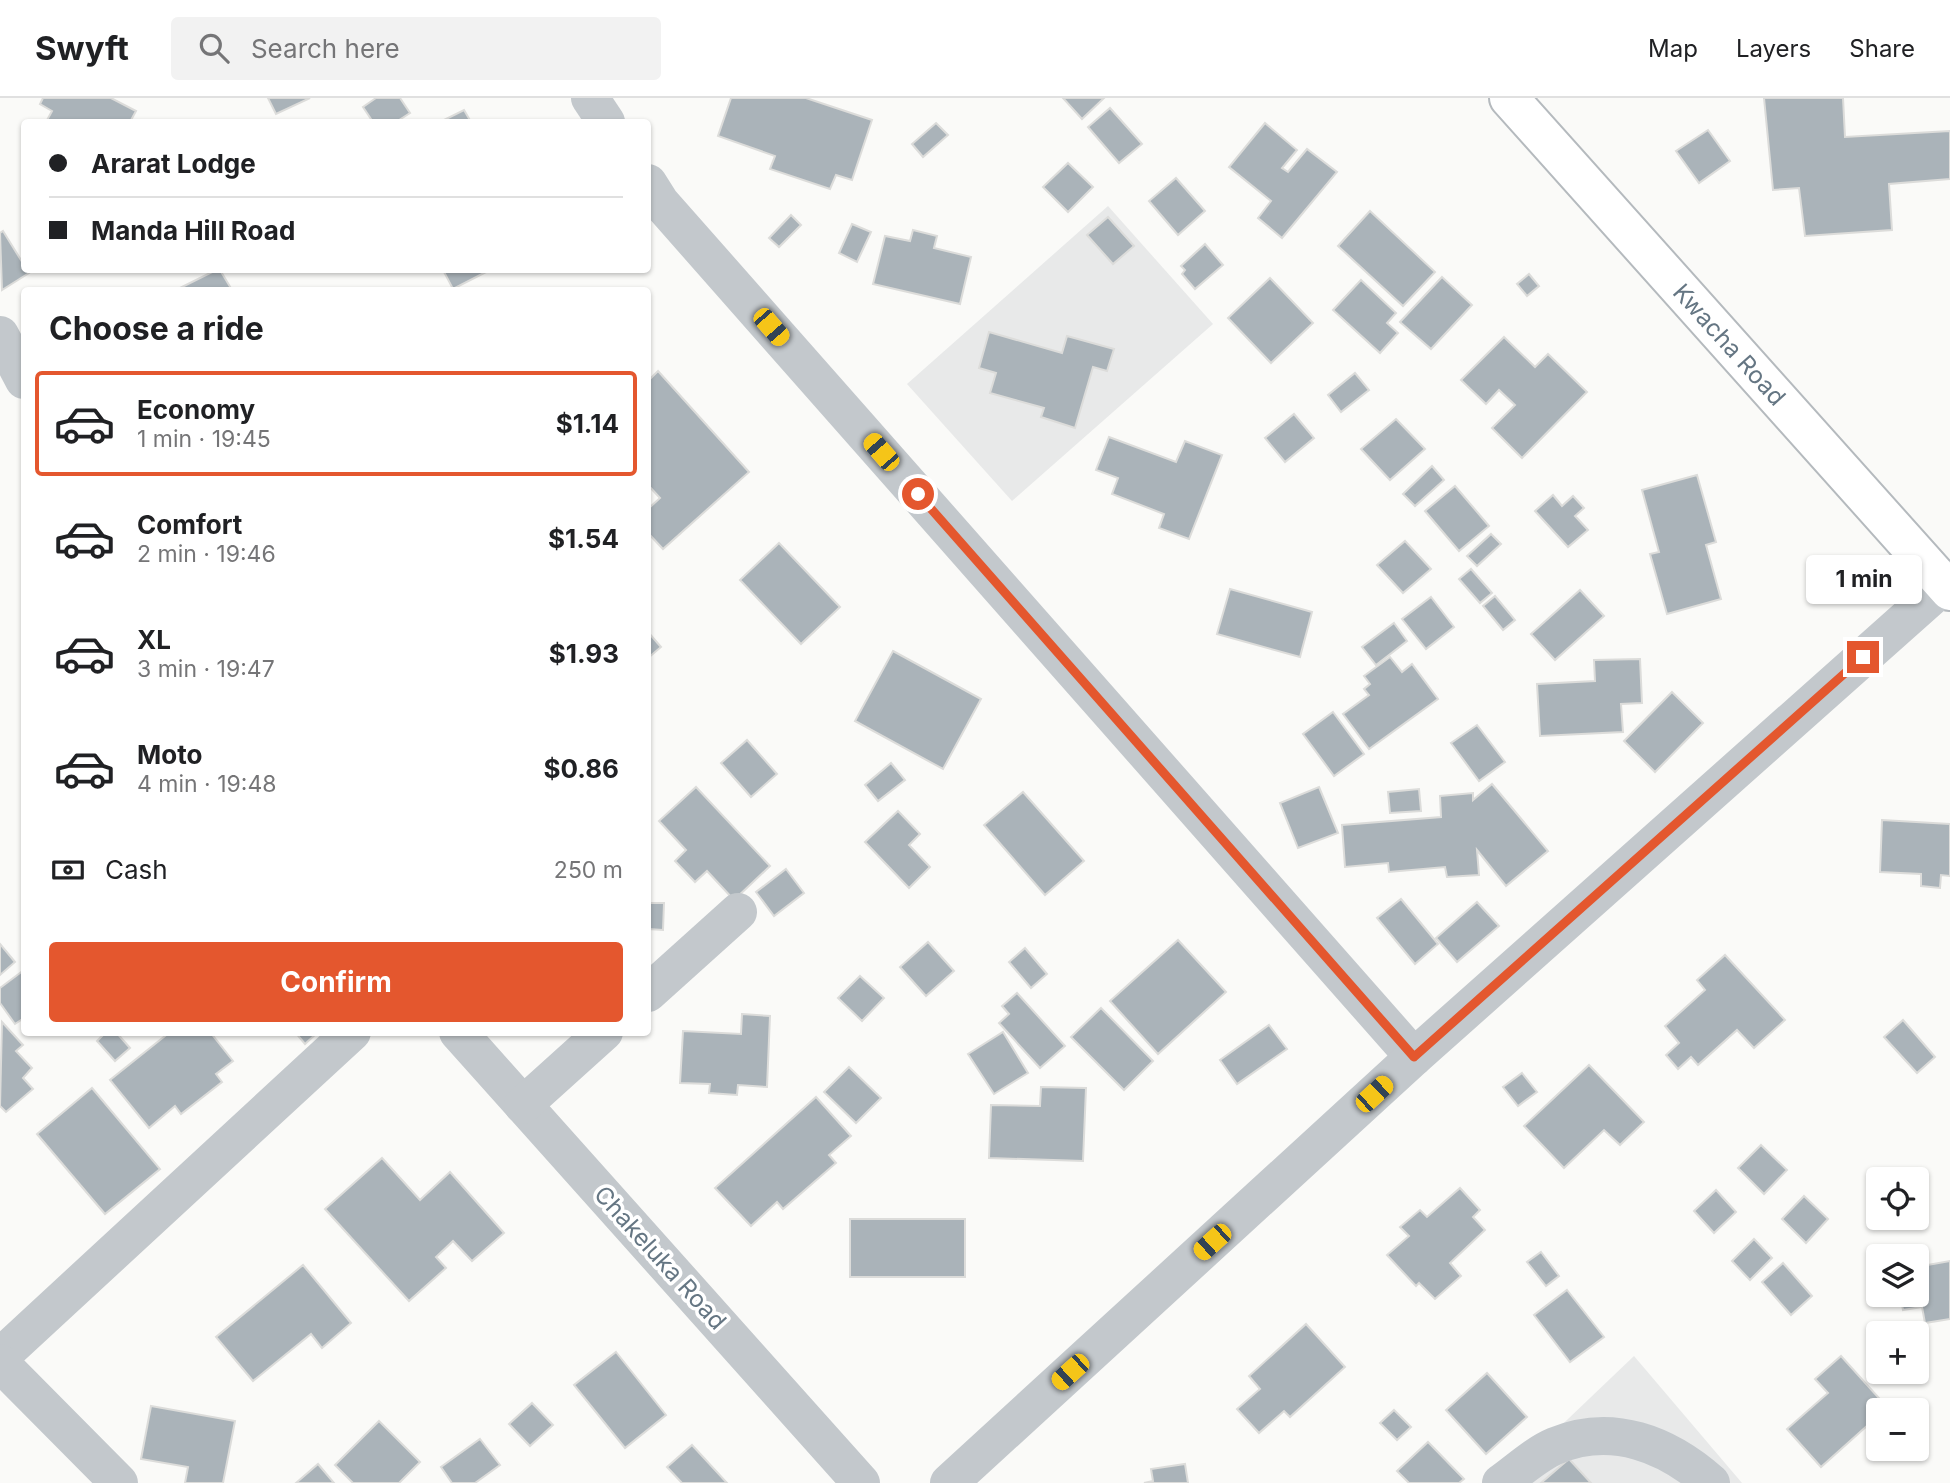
<!DOCTYPE html>
<meta charset="utf-8">
<style>
body{margin:0;font-family:Inter,sans-serif;background:#f2f2f2;color:#202124;height:100vh;display:flex;flex-direction:column;font-size:26px;white-space:nowrap}
*{box-sizing:border-box;margin:0}
p{font-size:23px;color:#757577}
.icon{flex:none;width:38px;height:38px;fill:none;stroke:currentColor;stroke-width:2;stroke-linecap:round;stroke-linejoin:round}
.map{position:relative;flex:1;overflow:hidden}
.drawer{position:absolute;left:21px;top:189px;width:630px;height:749px;display:flex;flex-direction:column;background:#fff;border-radius:7px;box-shadow:0 2px 5px #0004}
.drawer>*{flex:none}
.banner{position:absolute;left:21px;top:21px;width:630px;height:154px;border-radius:7px;box-shadow:0 2px 5px #0004;display:grid;align-content:center;height:154px;padding:0 28px;background:#fff}
.buttons{position:absolute;left:1866px;top:1069px;display:grid;gap:14px}
.buttons a{display:grid;place-items:center;width:63px;height:63px;border-radius:7px;background:#fff;box-shadow:0 2px 5px #0004;font-size:35px}
.end{position:absolute;width:32px;height:32px;margin:-16px;border:9px solid #e4572e;background:#fff;box-shadow:0 0 0 4px #fff}
.from{border-radius:50%}
.bubble{position:absolute;height:49px;border-radius:7px;background:#fff;box-shadow:0 2px 5px #0004;font-size:23px;font-weight:700;line-height:49px;text-align:center}
.car{position:absolute;width:21px;height:42px;margin:-21px -10px;border-radius:9px;box-shadow:0 0 5px 2px #0007;background:linear-gradient(#f5c518 24%,#345 0 40%,#f5c518 0 76%,#345 0 86%,#f5c518 0)}
.banner b{display:flex;align-items:center;gap:24px;height:66px;font-size:26px}
.banner b+b{border-top:2px solid #e0e0e0}
.banner i{width:18px;height:18px;background:#202124}
ul{padding:0;list-style:none}
li{display:flex;align-items:center;gap:21px;height:105px;margin:0 14px 10px;padding:0 14px;border:4px solid transparent;border-radius:7px}
li div{flex:1}
li b{display:block;font-size:26px}
li em{font-style:normal;font-weight:700}
li.selected{border-color:#e4572e}
li>.icon{width:63px;height:63px;stroke-width:1.5}
h2{padding:0 28px;font-size:32px;line-height:84px}
.pay{display:flex;align-items:center;gap:18px;height:77px;padding:0 28px;font-size:26px}
.pay p{margin-inline-start:auto}
.button{display:flex;gap:14px;margin-top:auto;padding:14px 28px}
.button a{flex:1;height:80px;border-radius:7px;background:#e4572e;color:#fff;font-size:28px;font-weight:700;line-height:80px;text-align:center}
header{display:flex;align-items:center;gap:42px;box-sizing:border-box;height:98px;padding:0 35px;background:#fff;border-bottom:2px solid #e0e0e0}
header strong{font-size:33px}
nav{display:flex;gap:38px;margin-inline-start:auto;font-size:24px}
.search{width:490px;height:63px;background:#f2f2f2;display:flex;align-items:center;gap:18px;box-sizing:border-box;padding:0 24px;border-radius:7px;color:#757577;font-size:26px}
.map>svg:first-child{display:block}
.built{fill:#e8e9e9}
.building{fill:#aab3b9;stroke:#dcdcda;stroke-width:2}
.lines{fill:none;stroke-linecap:round;stroke-linejoin:round}
.major-casing{stroke:#b5babe;stroke-width:42}
.minor{stroke:#c3c8cc;stroke-width:38}
.major{stroke:#fff;stroke-width:38}
.route{stroke:#e4572e;stroke-width:9}
.labels{text-anchor:middle;stroke-width:7;stroke-linejoin:round;paint-order:stroke}
.street-label{font-size:24px;fill:#657683;stroke:#fff}
</style>
<header>
<strong>Swyft</strong>
<div class="search"><svg class="icon" aria-label="search" viewBox="0 0 24 24"><circle cx="10" cy="10" r="6"/><path d="M15 15l6 6"/></svg>Search here</div>
<nav><a>Map</a><a>Layers</a><a>Share</a></nav>
</header>
<div class="map">
<svg width="1950" height="1385" viewBox="0 0 1950 1385">
<rect width="100%" height="100%" fill="#fafaf8"/>
<g class="built">
<path d="M1108 108 1213 226 1012 403 907 286Z"/>
<path d="M1634 1258 1742 1385H1501Z"/>
</g>
<g class="building">
<path d="M43 0H111L136 13 130 24H46L52 13 40 6Z"/>
<path d="M268 0H310L276 16Z"/>
<path d="M376 0H400L410 15 396 24H373L363 9Z"/>
<path d="M731 0H806L872 22 852 82 836 77 830 91 770 71 775 58 718 38Z"/>
<path d="M1063 0H1104L1082 21Z"/>
<path d="M1764 0H1843L1845 39 1950 33V81L1889 86 1892 132 1805 138 1799 90 1773 92Z"/>
<path d="M1110 10 1142 46 1119 65 1088 29Z"/>
<path d="M464 12 471 24H440Z"/>
<path d="M936 25 948 37 923 59 912 46Z"/>
<path d="M1265 25 1297 52 1282 70 1288 74 1307 51 1337 74 1282 140 1258 120 1271 103 1229 69Z"/>
<path d="M1708 32 1730 63 1699 85 1676 53Z"/>
<path d="M1068 65 1093 89 1068 114 1043 89Z"/>
<path d="M1176 80 1205 113 1178 137 1149 103Z"/>
<path d="M1370 113 1435 174 1403 208 1338 148Z"/>
<path d="M791 117 801 127 779 149 769 140Z"/>
<path d="M1108 119 1134 148 1113 166 1087 137Z"/>
<path d="M852 126 871 134 857 164 839 155Z"/>
<path d="M913 132 937 138 934 150 971 159 960 206 873 186 885 138 910 143Z"/>
<path d="M3 133 29 175 2 192 0 135Z"/>
<path d="M1205 146 1223 167 1195 191 1182 176 1185 172 1181 168Z"/>
<path d="M216 172H220L232 192H176Z"/>
<path d="M443 172H490L453 191Z"/>
<path d="M1529 176 1539 188 1527 198 1517 186Z"/>
<path d="M1442 179 1472 207 1431 251 1400 224Z"/>
<path d="M1270 180 1313 225 1271 265 1228 220Z"/>
<path d="M1361 182 1396 215 1387 225 1398 235 1380 255 1333 212Z"/>
<path d="M989 234 1062 255 1067 238 1114 251 1107 273 1093 269 1075 330 1041 319 1044 310 990 295 996 275 979 270Z"/>
<path d="M1504 239 1535 269 1548 256 1587 294 1522 360 1492 330 1515 307 1499 292 1486 306 1461 282Z"/>
<path d="M658 273 749 374 663 451 648 435V411L660 400 648 387V283Z"/>
<path d="M1355 275 1369 292 1341 314 1328 297Z"/>
<path d="M1294 316 1314 340 1285 364 1265 340Z"/>
<path d="M1396 321 1425 351 1390 382 1361 351Z"/>
<path d="M1109 339 1176 364 1185 343 1222 357 1189 441 1159 430 1164 416 1112 396 1118 380 1096 372Z"/>
<path d="M1432 368 1444 382 1415 408 1403 396Z"/>
<path d="M1697 377 1716 444 1706 447 1721 501 1667 516 1650 456 1659 454 1642 392Z"/>
<path d="M1455 388 1489 428 1459 453 1425 413Z"/>
<path d="M1553 397 1562 408 1573 398 1584 410 1575 418 1588 432 1568 449 1535 413Z"/>
<path d="M1491 436 1501 446 1477 468 1467 458Z"/>
<path d="M1405 443 1431 471 1403 495 1377 467Z"/>
<path d="M779 445 840 509 801 546 740 482Z"/>
<path d="M1471 471 1492 495 1480 505 1459 481Z"/>
<path d="M1230 491 1312 514 1300 559 1217 536Z"/>
<path d="M1580 492 1604 518 1555 562 1531 536Z"/>
<path d="M1495 498 1515 522 1503 532 1483 508Z"/>
<path d="M1431 499 1454 529 1426 551 1402 521Z"/>
<path d="M1394 525 1407 543 1376 567 1362 549Z"/>
<path d="M648 534 661 549 648 560Z"/>
<path d="M893 553 981 601 943 671 855 623Z"/>
<path d="M1390 559 1402 574 1412 566 1438 601 1369 651 1343 616 1369 597 1364 591 1370 586 1364 578Z"/>
<path d="M1640 561 1642 605 1621 606 1623 634 1540 638 1537 586 1595 583 1594 562Z"/>
<path d="M1672 594 1703 625 1655 674 1624 643Z"/>
<path d="M1333 614 1364 656 1334 678 1303 636Z"/>
<path d="M1477 627 1505 664 1479 683 1451 645Z"/>
<path d="M747 642 777 676 751 699 721 665Z"/>
<path d="M891 665 905 682 878 703 865 687Z"/>
<path d="M1492 686 1548 753 1506 788 1477 752 1479 777 1447 779 1445 769 1389 774 1388 765 1345 769 1342 727 1441 719 1440 698 1473 695V702Z"/>
<path d="M696 689 770 768 734 802 707 773 695 784 675 763 686 752 659 723Z"/>
<path d="M1319 689 1338 735 1298 750 1280 705Z"/>
<path d="M1419 691 1421 713 1390 715 1388 694Z"/>
<path d="M1023 694 1084 763 1045 797 984 727Z"/>
<path d="M898 713 920 736 909 747 930 769 909 790 865 744Z"/>
<path d="M1882 722 1950 726V778L1941 777 1940 790 1921 788V776L1880 774Z"/>
<path d="M786 771 804 795 774 818 756 794Z"/>
<path d="M1401 801 1438 846 1415 866 1377 820Z"/>
<path d="M1477 804 1499 828 1457 864 1436 840Z"/>
<path d="M648 805H664L663 832 648 831Z"/>
<path d="M1178 842 1226 894 1158 956 1110 903Z"/>
<path d="M928 844 954 873 926 898 900 869Z"/>
<path d="M0 846 15 864 0 877Z"/>
<path d="M1025 850 1047 876 1031 890 1009 864Z"/>
<path d="M1725 857 1785 922 1754 950 1737 932 1698 967 1691 959 1678 971 1666 957 1679 945 1665 928 1705 892 1697 882Z"/>
<path d="M24 872V920L15 926 0 905V890Z"/>
<path d="M860 878 884 900 862 923 838 900Z"/>
<path d="M1017 895 1065 948 1040 970 999 925 1009 916 1002 908Z"/>
<path d="M1101 910 1153 963 1124 992 1071 939Z"/>
<path d="M742 916 770 918 767 989 738 987 737 997 709 995 710 986 680 985 683 933 741 936Z"/>
<path d="M1903 922 1935 959 1917 975 1884 939Z"/>
<path d="M2 924 23 947 16 953 32 970 23 980 33 991 6 1014 0 1008Z"/>
<path d="M1269 927 1287 951 1237 986 1220 962Z"/>
<path d="M106 934H116L130 950 115 963 97 943Z"/>
<path d="M170 934H210L233 963 216 976 222 984 181 1016 175 1008 149 1030 110 982Z"/>
<path d="M295 934H318L305 946Z"/>
<path d="M1003 934 1028 975 994 996 968 956Z"/>
<path d="M1589 967 1644 1024 1620 1047 1604 1032 1564 1070 1524 1028Z"/>
<path d="M849 969 881 1000 856 1025 824 994Z"/>
<path d="M1522 975 1537 994 1518 1008 1503 989Z"/>
<path d="M1041 989 1086 990 1083 1063 989 1060 991 1007 1040 1008Z"/>
<path d="M92 990 160 1071 105 1116 37 1036Z"/>
<path d="M816 999 851 1038 829 1057 836 1065 783 1111 777 1104 751 1128 715 1090Z"/>
<path d="M1761 1047 1787 1072 1764 1096 1738 1070Z"/>
<path d="M382 1060 420 1102 450 1074 504 1135 472 1163 453 1143 436 1159 446 1170 409 1203 325 1111Z"/>
<path d="M1460 1090 1480 1112 1473 1119 1485 1132 1450 1165 1461 1178 1435 1201 1419 1185 1416 1188 1387 1157 1409 1138 1400 1129 1420 1112 1427 1119Z"/>
<path d="M1716 1092 1736 1114 1714 1135 1694 1113Z"/>
<path d="M1804 1098 1828 1121 1806 1145 1782 1121Z"/>
<rect x="850" y="1121" width="115" height="58"/>
<path d="M1754 1141 1772 1160 1750 1182 1732 1163Z"/>
<path d="M1541 1154 1559 1178 1546 1188 1527 1164Z"/>
<path d="M1950 1163V1221L1925 1225 1922 1209 1903 1212 1900 1197H1916V1169Z"/>
<path d="M1783 1165 1812 1198 1791 1217 1762 1184Z"/>
<path d="M303 1167 351 1225 322 1250 311 1236 253 1283 216 1239Z"/>
<path d="M1567 1192 1604 1239 1570 1264 1534 1217Z"/>
<path d="M1306 1226 1345 1269 1290 1319 1284 1313 1259 1335 1237 1311 1260 1291 1249 1278Z"/>
<path d="M616 1254 666 1317 625 1350 574 1287Z"/>
<path d="M1841 1258 1887 1309 1878 1312V1318L1821 1369 1787 1331 1828 1295 1815 1281Z"/>
<path d="M1487 1275 1527 1319 1486 1356 1446 1312Z"/>
<path d="M532 1305 553 1327 530 1348 509 1326Z"/>
<path d="M151 1308 235 1323 223 1385H185L188 1369 141 1361Z"/>
<path d="M1394 1312 1411 1329 1397 1342 1380 1325Z"/>
<path d="M379 1323 420 1364 399 1385H353L335 1367Z"/>
<path d="M480 1341 500 1367 475 1385H452L441 1369Z"/>
<path d="M1428 1344 1464 1381 1459 1385H1409L1397 1373Z"/>
<path d="M692 1347 727 1385H682L667 1369Z"/>
<path d="M1569 1361 1591 1385H1541L1563 1366Z"/>
<path d="M318 1366 334 1385H296Z"/>
<path d="M1185 1366 1188 1385H1144L1153 1383 1151 1371Z"/>
</g>
<g class="lines">
<g class="major-casing">
<path id="major" d="M1509 0 1950 493"/>
</g>
<g class="minor">
<path d="M590 0 606 24"/>
<path d="M648 85 660 104 1414 959"/>
<path d="M0 237 24 282"/>
<path d="M648 895 738 814"/>
<path d="M458 934 861 1385"/>
<path d="M523 1007 604 934"/>
<path d="M0 1259 352 934"/>
<path d="M0 1265 119 1385"/>
<path d="M949 1385 1414 959 1950 482"/>
<path d="M1501 1385C1518 1373 1536 1356 1555 1348 1612 1324 1667 1346 1711 1385"/>
</g>
<use href="#major" class="major"/>
</g>
<g class="lines">
<path class="route" d="M918 396 1414 959 1863 559"/>
</g>
<g class="labels">
<g class="street-label">
<text transform="translate(1729 247) rotate(48)" y="8">Kwacha Road</text>
<text transform="translate(660 1160) rotate(48)" y="8">Chakeluka Road</text>
</g>
</g>
</svg>
<div class="buttons">
<a><svg class="icon" aria-label="locate" viewBox="0 0 24 24"><circle cx="12" cy="12" r="6"/><path d="M12 2v4M12 18v4M2 12h4M18 12h4"/></svg></a>
<a><svg class="icon" aria-label="layers" viewBox="0 0 24 24"><path d="M12 4l9 5-9 5-9-5zM3 14l9 5 9-5"/></svg></a>
<a>+</a>
<a>−</a>
</div>
<i class="end from" style="left:918px;top:396px"></i>
<i class="end" style="left:1863px;top:559px"></i>
<div class="bubble" style="left:1806px;top:457px;width:116px">1 min</div>
<i class="car" style="left:771px;top:229px;rotate:139deg"></i>
<i class="car" style="left:881px;top:354px;rotate:319deg"></i>
<i class="car" style="left:1374px;top:996px;rotate:47deg"></i>
<i class="car" style="left:1212px;top:1144px;rotate:228deg"></i>
<i class="car" style="left:1070px;top:1274px;rotate:228deg"></i>
<div class="banner">
<b><i class="from"></i>Ararat Lodge</b>
<b><i></i>Manda Hill Road</b>
</div>
<section class="drawer">
<h2>Choose a ride</h2>
<ul>
<li class="selected"><svg class="icon" aria-label="car" viewBox="0 0 24 24"><path d="M5 17H2v-5l4-1 3-4h7l3 4 3 1v5h-3M9 17h6M6 11h13"/><circle cx="7" cy="17" r="2"/><circle cx="17" cy="17" r="2"/></svg><div><b>Economy</b><p>1 min · 19:45</p></div><em>$1.14</em></li>
<li><svg class="icon" aria-label="car" viewBox="0 0 24 24"><path d="M5 17H2v-5l4-1 3-4h7l3 4 3 1v5h-3M9 17h6M6 11h13"/><circle cx="7" cy="17" r="2"/><circle cx="17" cy="17" r="2"/></svg><div><b>Comfort</b><p>2 min · 19:46</p></div><em>$1.54</em></li>
<li><svg class="icon" aria-label="car" viewBox="0 0 24 24"><path d="M5 17H2v-5l4-1 3-4h7l3 4 3 1v5h-3M9 17h6M6 11h13"/><circle cx="7" cy="17" r="2"/><circle cx="17" cy="17" r="2"/></svg><div><b>XL</b><p>3 min · 19:47</p></div><em>$1.93</em></li>
<li><svg class="icon" aria-label="car" viewBox="0 0 24 24"><path d="M5 17H2v-5l4-1 3-4h7l3 4 3 1v5h-3M9 17h6M6 11h13"/><circle cx="7" cy="17" r="2"/><circle cx="17" cy="17" r="2"/></svg><div><b>Moto</b><p>4 min · 19:48</p></div><em>$0.86</em></li>
</ul>
<div class="pay"><svg class="icon" aria-label="cash" viewBox="0 0 24 24"><path d="M3 7h18v10H3z"/><circle cx="12" cy="12" r="2"/></svg>Cash<p>250 m</p></div>
<div class="button"><a>Confirm</a></div>
</section>
</div>
